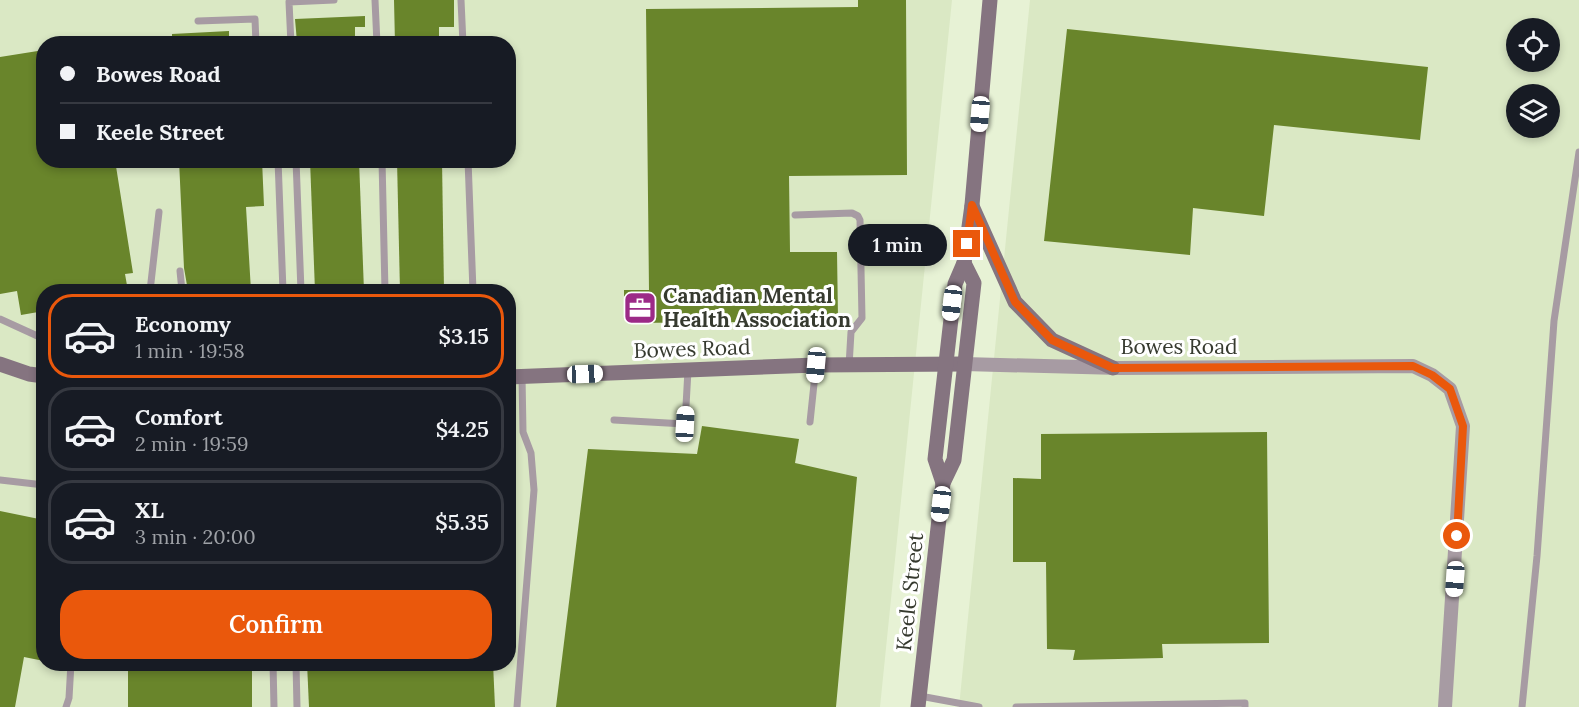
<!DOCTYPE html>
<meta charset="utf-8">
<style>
body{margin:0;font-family:Lora,serif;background:#20242c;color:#f1f3f6;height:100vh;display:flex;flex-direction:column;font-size:22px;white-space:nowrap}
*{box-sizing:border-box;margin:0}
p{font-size:20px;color:#9ea1a6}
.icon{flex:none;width:33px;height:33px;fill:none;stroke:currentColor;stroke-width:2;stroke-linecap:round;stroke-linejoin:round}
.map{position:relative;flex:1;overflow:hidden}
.drawer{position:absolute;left:36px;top:284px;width:480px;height:387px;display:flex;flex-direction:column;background:#171b24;border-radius:24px;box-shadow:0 3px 9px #0003}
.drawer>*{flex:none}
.hud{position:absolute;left:36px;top:36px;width:480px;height:132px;border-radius:24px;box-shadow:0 3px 9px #0003;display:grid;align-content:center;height:132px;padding:0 24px;background:#171b24}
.buttons{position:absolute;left:1506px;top:18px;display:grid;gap:12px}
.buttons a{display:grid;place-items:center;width:54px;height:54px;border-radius:50%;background:#171b24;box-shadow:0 3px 9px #0003;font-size:30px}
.end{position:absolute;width:27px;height:27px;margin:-14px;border:8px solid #ea580c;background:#fff;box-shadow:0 0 0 3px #fff}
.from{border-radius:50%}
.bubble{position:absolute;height:42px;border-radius:21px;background:#171b24;box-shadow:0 3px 9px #0003;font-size:20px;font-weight:600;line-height:42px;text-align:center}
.car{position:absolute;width:18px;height:36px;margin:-18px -9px;border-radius:8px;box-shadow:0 0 4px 2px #0007;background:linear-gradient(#fff 24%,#345 0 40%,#fff 0 76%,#345 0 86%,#fff 0)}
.hud b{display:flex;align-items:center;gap:21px;height:57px;font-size:22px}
.hud b+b{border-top:2px solid #363941}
.hud i{width:15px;height:15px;background:#f1f3f6}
ul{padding:10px 0 0;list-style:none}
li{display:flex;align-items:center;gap:18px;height:84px;margin:0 12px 9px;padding:0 12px;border:3px solid #363941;border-radius:24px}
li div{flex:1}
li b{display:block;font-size:22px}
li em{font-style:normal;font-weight:600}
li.on{border-color:#ea580c}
li>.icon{width:54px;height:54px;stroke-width:1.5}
.button{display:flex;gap:12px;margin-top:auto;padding:12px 24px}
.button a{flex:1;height:69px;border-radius:24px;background:#ea580c;color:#fff;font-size:24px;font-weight:600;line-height:69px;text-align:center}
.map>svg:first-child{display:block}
.built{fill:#dae8c4;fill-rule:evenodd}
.building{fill:#69852b}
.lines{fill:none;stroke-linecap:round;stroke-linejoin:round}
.lane{stroke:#a79ba3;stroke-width:7}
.street{stroke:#a79ba3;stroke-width:14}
.secondary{stroke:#857480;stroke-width:15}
.route{stroke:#ea580c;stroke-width:8}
.labels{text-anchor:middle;stroke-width:6;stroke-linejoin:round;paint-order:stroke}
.poi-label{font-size:21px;font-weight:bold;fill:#363a2f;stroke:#fff;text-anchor:start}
.street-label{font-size:21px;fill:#363a2f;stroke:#fff}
</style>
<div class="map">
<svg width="1579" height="707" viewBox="0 0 1579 707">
<rect width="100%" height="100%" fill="#e7f2d5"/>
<g class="built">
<path d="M0 0H952L880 707H0ZM44 44H508V160H44ZM44 291H508V663H44Z"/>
<path d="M1030 0H1579V707H959ZM1516 28H1550V62H1516ZM1516 94H1550V128H1516Z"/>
</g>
<g class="building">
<path d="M394 0H454V27H439V44H395Z"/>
<path d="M858 0H906L907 175 789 176 790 252H837L838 318 744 319V322L627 323V302H624V290H649L646 9 858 7Z"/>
<path d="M365 16V27H355V44L297 42 295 19Z"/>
<path d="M1067 29 1428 67 1420 140 1274 125 1264 216 1193 208 1190 255 1044 241Z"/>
<path d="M229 31V44H172V34Z"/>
<path d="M44 50V160H115L133 273 125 274 128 291H44V311L21 315 17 291 0 294V57Z"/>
<path d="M179 160H262L264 206 246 207 251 291H188L184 268Z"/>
<path d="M310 160H359L364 291H315Z"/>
<path d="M397 160H442L444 291H400Z"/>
<path d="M702 426 799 439 795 463 857 477 836 707H556L588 449 697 454Z"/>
<path d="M1267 432 1269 643 1162 644 1163 658 1073 660 1075 650 1047 649 1046 562H1013V478L1041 479V434Z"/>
<path d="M0 511 44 520V661L24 657 15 707H0Z"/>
<rect x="128" y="663" width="124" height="44"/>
<path d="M307 663H493L495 707H309Z"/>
</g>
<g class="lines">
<g class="lane">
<path d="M375 0 377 44"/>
<path d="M461 0 463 44"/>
<path d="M198 21 255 19 256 44"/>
<path d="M291 44 289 2 334 0"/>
<path d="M278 160 283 291"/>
<path d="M296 160 301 291"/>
<path d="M382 160 385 291"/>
<path d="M468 160 473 291"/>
<path d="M795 215 852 213 858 216 860 220 862 318 851 332 849 366"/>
<path d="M180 271 182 291"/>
<path d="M150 291 159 212"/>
<path d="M0 319 44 339"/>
<path d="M614 420 685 424 688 370"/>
<path d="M810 422 816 365"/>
<path d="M0 480 44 485"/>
<path d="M273 663 274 707"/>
<path d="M296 663 297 707"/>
<path d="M920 696 979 707"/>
<path d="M66 707 69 698 71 663"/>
<path d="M517 707 534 490 531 453 523 432 522 376"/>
<path d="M1016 707 1245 703V707"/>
<path d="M1522 707 1537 556 1554 321 1579 152"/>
</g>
<path class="street" d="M964 364 1120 368 1413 366 1432 375 1450 389 1463 426 1445 707"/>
<g class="secondary">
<path d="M972 206 1015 302 1052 340 1113 368"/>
<path d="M0 364 29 374 44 376"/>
<path d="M508 377 816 365 964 364"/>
<path d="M943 483 935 459 955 284 964 263 972 205 990 0"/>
<path d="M918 707 943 483 954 460 974 283 964 263"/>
</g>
</g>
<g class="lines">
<path class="route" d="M967 244 972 205 1015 302 1052 340 1113 368 1413 366 1432 375 1450 389 1463 426 1457 536"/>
</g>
<defs>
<g id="office-square" transform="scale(1.725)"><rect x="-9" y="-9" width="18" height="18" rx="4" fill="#9c2a87" stroke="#fff"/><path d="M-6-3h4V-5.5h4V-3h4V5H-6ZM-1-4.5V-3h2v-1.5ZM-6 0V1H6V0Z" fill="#fff"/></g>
</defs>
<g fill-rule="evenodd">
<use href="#office-square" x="640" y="308"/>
</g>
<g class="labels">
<g class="poi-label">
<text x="663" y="303">Canadian Mental<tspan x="663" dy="24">Health Association</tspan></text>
</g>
<g class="street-label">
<text x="1179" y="354">Bowes Road</text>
<text transform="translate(692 349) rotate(-2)" y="7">Bowes Road</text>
<text transform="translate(910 592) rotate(-84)" y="7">Keele Street</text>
</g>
</g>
</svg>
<div class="buttons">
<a><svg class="icon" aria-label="locate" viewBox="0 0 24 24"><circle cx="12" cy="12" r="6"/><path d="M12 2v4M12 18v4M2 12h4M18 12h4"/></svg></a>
<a><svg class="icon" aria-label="layers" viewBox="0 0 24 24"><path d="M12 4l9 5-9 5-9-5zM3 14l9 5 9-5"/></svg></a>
</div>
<i class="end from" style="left:1457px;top:536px"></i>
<i class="end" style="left:967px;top:244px"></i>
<div class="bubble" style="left:848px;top:224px;width:99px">1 min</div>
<i class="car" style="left:980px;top:114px;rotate:185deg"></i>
<i class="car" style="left:952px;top:303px;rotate:187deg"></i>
<i class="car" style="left:816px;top:365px;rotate:185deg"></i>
<i class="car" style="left:585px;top:374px;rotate:88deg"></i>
<i class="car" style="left:685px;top:424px;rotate:3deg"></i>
<i class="car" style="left:941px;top:504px;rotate:187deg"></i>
<i class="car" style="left:1455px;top:579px;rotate:184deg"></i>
<div class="hud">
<b><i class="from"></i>Bowes Road</b>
<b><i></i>Keele Street</b>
</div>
<section class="drawer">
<ul>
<li class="on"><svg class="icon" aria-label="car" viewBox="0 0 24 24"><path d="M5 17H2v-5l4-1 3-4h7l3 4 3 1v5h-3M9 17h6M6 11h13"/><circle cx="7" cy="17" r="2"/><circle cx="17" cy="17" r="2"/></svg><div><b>Economy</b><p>1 min · 19:58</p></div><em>$3.15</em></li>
<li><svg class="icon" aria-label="car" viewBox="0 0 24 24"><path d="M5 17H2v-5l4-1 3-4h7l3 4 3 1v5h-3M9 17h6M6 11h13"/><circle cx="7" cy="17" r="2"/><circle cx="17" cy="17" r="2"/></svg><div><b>Comfort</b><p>2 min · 19:59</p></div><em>$4.25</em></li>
<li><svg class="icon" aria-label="car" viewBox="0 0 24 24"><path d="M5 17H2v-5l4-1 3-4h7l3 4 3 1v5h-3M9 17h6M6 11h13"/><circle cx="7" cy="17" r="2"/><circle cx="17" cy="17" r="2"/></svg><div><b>XL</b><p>3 min · 20:00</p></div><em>$5.35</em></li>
</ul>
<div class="button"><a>Confirm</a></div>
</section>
</div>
